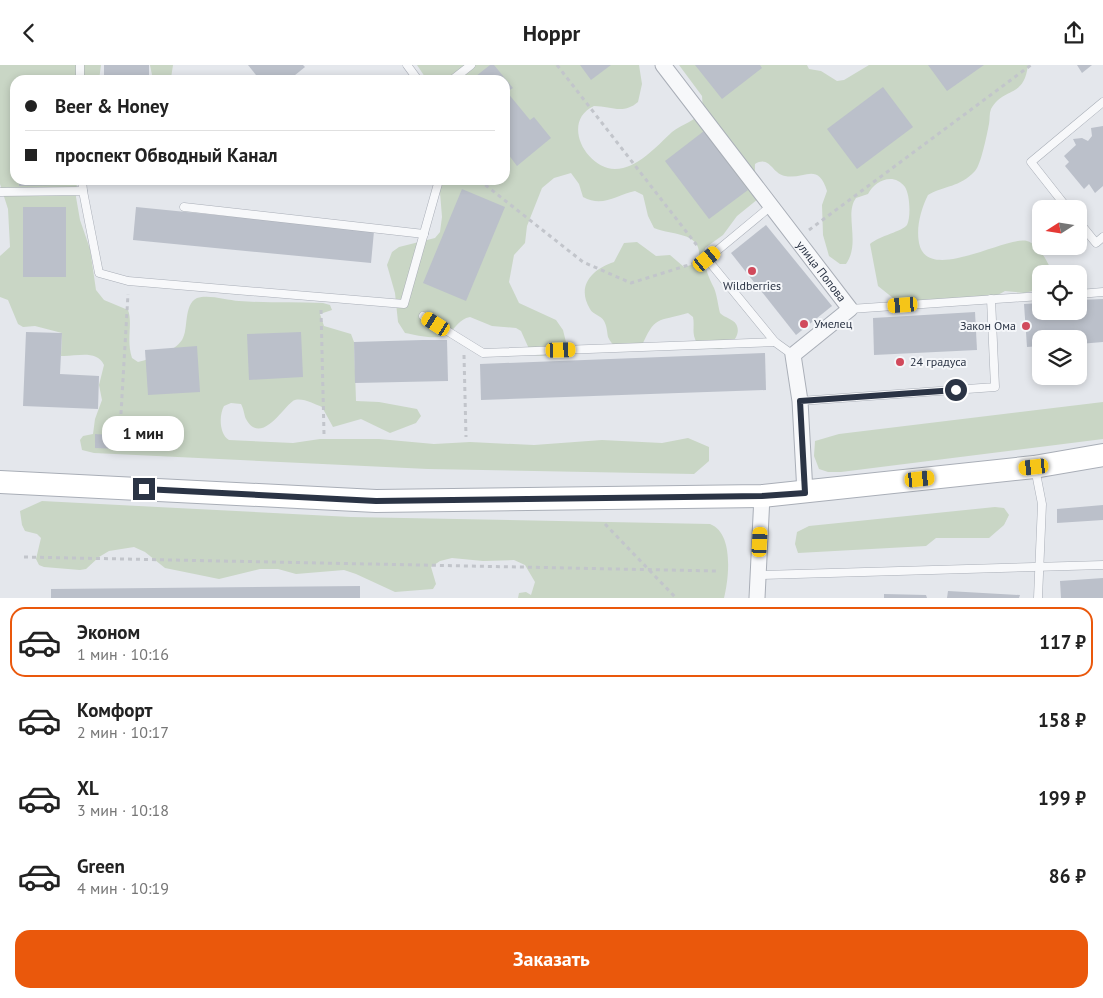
<!DOCTYPE html>
<html lang="ru">
<meta charset="utf-8">
<style>
body{margin:0;font-family:"PT Sans",sans-serif;background:#f6f6f6;color:#222;height:100vh;display:flex;flex-direction:column;font-size:19px;white-space:nowrap}
*{box-sizing:border-box;margin:0}
p{font-size:16px;color:#767676}
.icon{flex:none;width:28px;height:28px;fill:none;stroke:currentColor;stroke-width:2;stroke-linecap:round;stroke-linejoin:round}
.map{position:relative;height:533px;overflow:hidden}
.details{display:flex;flex-direction:column;background:#fff;flex:1}
.details>*{flex:none}
.banner{position:absolute;left:10px;top:10px;width:500px;height:110px;border-radius:15px;box-shadow:0 2px 8px #0003;display:grid;align-content:center;height:110px;padding:0 15px;background:#fff}
.needle{width:32px;rotate:258deg}
.controls{position:absolute;left:1032px;top:135px;display:grid;gap:10px}
.controls a{display:grid;place-items:center;width:55px;height:55px;border-radius:10px;background:#fff;box-shadow:0 2px 8px #0003;font-size:25px}
.end{position:absolute;width:22px;height:22px;margin:-11px;border:6px solid #2b3445;background:#fff;box-shadow:0 0 0 2px #fff}
.from{border-radius:50%}
.bubble{position:absolute;height:35px;border-radius:15px;background:#fff;box-shadow:0 2px 8px #0003;font-size:16px;font-weight:700;line-height:35px;text-align:center}
.car{position:absolute;width:15px;height:30px;margin:-15px -8px;border-radius:6px;box-shadow:0 0 4px 1px #0007;background:linear-gradient(#f5c518 24%,#345 0 40%,#f5c518 0 76%,#345 0 86%,#f5c518 0)}
.banner b{display:flex;align-items:center;gap:18px;height:48px;font-size:19px}
.banner b+b{border-top:1px solid #e0e0e0}
.banner i{width:12px;height:12px;background:#222}
ul{padding:9px 0 0;list-style:none}
li{display:flex;align-items:center;gap:15px;height:70px;margin:0 10px 8px;padding:0 5px;border:2px solid transparent;border-radius:15px}
li div{flex:1}
li b{display:block;font-size:19px}
li em{font-style:normal;font-weight:700}
li.on{border-color:#ea580c}
li>.icon{width:45px;height:45px;stroke-width:1.5}
.button{display:flex;gap:10px;margin-top:auto;padding:10px 15px}
.button a{flex:1;height:58px;border-radius:15px;background:#ea580c;color:#fff;font-size:20px;font-weight:700;line-height:58px;text-align:center}
header{display:flex;justify-content:space-between;align-items:center;height:65px;padding:0 15px;background:#fff;font-size:22px;font-weight:700}
.map>svg:first-child{display:block}
.green{fill:#c9d6c5}
.building{fill:#bbc0ca}
.lines{fill:none;stroke-linecap:round;stroke-linejoin:round}
.lane-casing{stroke:#a9aeb7;stroke-width:9}
.street-casing{stroke:#a9aeb7;stroke-width:17}
.secondary-casing{stroke:#a9aeb7;stroke-width:24}
.path{stroke:#c2c5cb;stroke-width:3;stroke-dasharray:4 4;stroke-linecap:butt}
.lane{stroke:#f7f8fa;stroke-width:8}
.street{stroke:#f7f8fa;stroke-width:15}
.secondary{stroke:#fff;stroke-width:22}
.route{stroke:#2b3445;stroke-width:6}
.poi-dot{fill:#d1495b;stroke:#f4f6f9;stroke-width:2}
.labels{text-anchor:middle;stroke-width:4;stroke-linejoin:round;paint-order:stroke}
.street-label{font-size:12px;fill:#2b3445;stroke:#f4f6f9}
.poi-label{font-size:12px;fill:#2b3445;stroke:#f4f6f9;text-anchor:start}
</style>
<header><svg class="icon" aria-label="back" viewBox="0 0 24 24"><path d="M15 5l-7 7 7 7"/></svg>Hoppr<svg class="icon" aria-label="share" viewBox="0 0 24 24"><path d="M12 15V3M7 8l5-5 5 5M5 13v7h14v-7"/></svg></header>
<div class="map">
<svg width="1103" height="533" viewBox="0 0 1103 533">
<rect width="100%" height="100%" fill="#e4e7ec"/>
<g class="green">
<path d="M0 0H101L99 15H15V115H77L76 132 80 155 90 184 96 225 104 235 128 245C133 258 126 275 132 293L138 297C153 293 173 288 182 275 189 264 183 240 197 233 208 229 227 235 239 236 267 238 295 237 323 238L330 240 332 245 320 249 324 261 351 269 354 277 356 336 379 337 417 344 421 351 416 358 390 368 361 354 333 362 322 342C314 339 304 333 295 335 286 337 262 383 246 354 244 350 244 344 241 339L231 338 224 341C219 350 219 369 229 375L293 378 320 374H379L434 379 470 377 534 380 602 375 662 378 688 373 709 382V396L694 409 428 404 94 388 82 385 80 375 83 371 93 369 95 354 102 335 99 320 104 300C96 284 76 292 61 291L62 268 35 261 23 262 18 259 8 235 0 232V191L10 182 8 144 0 119Z"/>
<path d="M150 0H173L171 13 168 15H153Z"/>
<path d="M417 0H639L642 19 638 37C623 50 611 41 594 41 561 56 585 103 615 104 637 104 657 81 672 67 682 59 696 56 703 45L702 31 679 0H807L809 4 821 6 837 16 844 15 869 0H1028C1024 34 1004 21 991 44 989 49 990 54 989 59 987 69 981 100 975 106 959 123 945 120 928 130 921 144 916 162 919 178 927 220 1006 170 1027 176 1038 179 1050 199 1052 209H1041V224L1024 228 1005 226 996 231 937 236 906 237 893 233 878 221 870 179C879 171 903 166 907 160 911 152 910 130 905 122 894 107 875 115 868 129L856 133C844 149 861 178 846 199H840L829 191 823 170 822 140 827 126C818 96 804 115 785 111 772 109 770 90 755 99 754 111 760 122 758 134L737 151 723 170 705 183C702 197 708 211 714 223 717 230 718 240 720 248 725 253 733 254 736 259 743 271 728 284 717 284 711 284 703 280 697 278 691 268 695 262 693 252L688 248C657 257 655 250 641 283 628 288 614 286 608 272 607 267 607 261 604 256 601 250 593 250 590 244 576 221 592 204 614 197L624 178 637 177 656 191 670 190 684 202 698 198C706 166 673 171 654 163L648 151 643 130 635 126C616 130 603 143 583 132L579 119 571 108 554 113 542 123 527 161 525 178 514 190 509 217 519 238 556 255 563 265 566 277C557 287 547 293 534 290L530 286 521 266 516 263 492 261 470 252C459 254 456 263 448 269 437 276 417 270 405 268L398 257 395 228 387 200 392 187 399 182 435 173 440 167 442 152 439 115H505V15H427Z"/>
<path d="M1103 337V374L841 407H828L819 404 814 391 815 376 839 369Z"/>
<path d="M42 436 351 452 710 459C734 468 729 513 724 533H518L519 528 526 527 531 530 535 517 525 500 514 495 483 496 452 493 440 496 431 502 436 519 433 524 395 527 356 509 344 505 296 509 278 504H260L219 514 165 503 145 487 134 482 109 486 99 492 86 504 80 505 44 502 39 500 36 494 41 473 37 469 25 466 22 460 20 446Z"/>
<path d="M995 442 1004 443 1009 450 1004 460 989 473H936L926 481 798 488 795 479 797 467 809 461Z"/>
</g>
<g class="building">
<rect x="104" y="0" width="45" height="15"/>
<path d="M248 0H303L305 2 289 15H260Z"/>
<path d="M490 0H494L513 23 507 27 530 55 534 52 551 73 517 101 505 85V15H471Z"/>
<path d="M580 0H611L591 15Z"/>
<path d="M695 0H760L762 3 722 34Z"/>
<path d="M928 0H984L947 26Z"/>
<path d="M1077 0H1092L1082 8Z"/>
<path d="M883 22 913 62 857 104 827 64Z"/>
<path d="M1103 61V121L1095 128 1089 119 1084 124 1065 101 1069 97 1064 91 1076 80 1073 74 1082 73 1088 76 1092 71 1091 63Z"/>
<path d="M704 66 748 125 709 154 665 96Z"/>
<path d="M19 115H69V120L19 121Z"/>
<path d="M462 124 505 142 466 236 423 218Z"/>
<rect x="23" y="142" width="43" height="70"/>
<path d="M136 142 374 166 371 198 133 175Z"/>
<path d="M766 160 832 241 796 270 731 188Z"/>
<path d="M1103 234V277L1079 279V274H1041V281L1027 282 1024 239 1041 238V246H1079V235Z"/>
<path d="M975 247 977 285 874 290 873 253Z"/>
<path d="M26 267 62 268 60 309 99 311 98 344 23 341Z"/>
<path d="M301 267 303 312 249 315 247 269Z"/>
<path d="M423 275H447L448 316 355 318 354 277Z"/>
<path d="M197 281 200 327 148 330 145 285Z"/>
<path d="M765 288 766 325 481 335 480 299Z"/>
<path d="M95 369 142 372 141 385 95 383Z"/>
<path d="M1103 440V455L1057 458V444Z"/>
<path d="M1103 513V533H1061L1060 516Z"/>
<path d="M360 521V533H51V524Z"/>
<path d="M948 526 1020 530 1019 533H947Z"/>
<path d="M884 529 926 530 927 533H884Z"/>
</g>
<g class="lines">
<g class="lane-casing">
<g id="lane">
<path d="M80 0V15"/>
<path d="M407 0 418 15"/>
<path d="M452 15 471 0"/>
<path d="M82 115 83 126"/>
<path d="M0 127 83 126 99 208 128 216 404 239 439 115"/>
<path d="M771 141 707 194 775 277 793 290"/>
<path d="M184 142 424 169"/>
<path d="M1068 144 1031 97 1103 37"/>
<path d="M1079 157 1096 178 1103 172"/>
<path d="M1079 229 1103 227"/>
<path d="M850 244 1041 231"/>
<path d="M423 251 483 288 775 277"/>
<path d="M800 336 995 322 991 234"/>
<path d="M1035 403 1042 439 1038 533"/>
<path d="M758 510 1103 500"/>
</g>
</g>
<g class="street-casing">
<g id="street">
<path id="s1" d="M663 0 850 244 793 290 800 336 805 428"/>
<path d="M757 533 762 431"/>
</g>
</g>
<g class="secondary-casing">
<path id="secondary" d="M0 417 376 436 762 431 1034 402 1103 390"/>
</g>
<g class="path">
<path d="M557 0 699 183"/>
<path d="M479 115 583 197 631 218 695 198"/>
<path d="M809 165 1031 0"/>
<path d="M321 245 324 369"/>
<path d="M464 290 466 372"/>
<path d="M120 365 128 229"/>
<path d="M605 459 676 533"/>
<path d="M24 492 716 506"/>
</g>
<use href="#lane" class="lane"/>
<use href="#street" class="street"/>
<use href="#secondary" class="secondary"/>
</g>
<g class="lines">
<path class="route" d="M144 424 376 436 762 431 805 428 800 336 956 325"/>
</g>
<g class="poi-dot">
<circle cx="752" cy="206" r="5"/>
<circle cx="804" cy="259" r="5"/>
<circle cx="1026" cy="261" r="5"/>
<circle cx="900" cy="297" r="5"/>
</g>
<g class="labels">
<g class="street-label">
<text dy="4" stroke="none"><textPath href="#s1" startOffset="260">улица Попова</textPath></text>
</g>
<g class="poi-label">
<text x="752" y="225" text-anchor="middle">Wildberries</text>
<text x="814" y="263">Умелец</text>
<text x="1016" y="265" text-anchor="end">Закон Ома</text>
<text x="910" y="301">24 градуса</text>
</g>
</g>
</svg>
<div class="controls">
<a><svg class="needle" viewBox="-14 -14 28 28"><path d="M0-13l5 13h-10z" fill="#e53935"/><path d="M0 13l5-13h-10z" fill="#767676"/></svg></a>
<a><svg class="icon" aria-label="locate" viewBox="0 0 24 24"><circle cx="12" cy="12" r="6"/><path d="M12 2v4M12 18v4M2 12h4M18 12h4"/></svg></a>
<a><svg class="icon" aria-label="layers" viewBox="0 0 24 24"><path d="M12 4l9 5-9 5-9-5zM3 14l9 5 9-5"/></svg></a>
</div>
<i class="end from" style="left:956px;top:325px"></i>
<i class="end" style="left:144px;top:424px"></i>
<div class="bubble" style="left:102px;top:351px;width:82px">1 мин</div>
<i class="car" style="left:707px;top:194px;rotate:51deg"></i>
<i class="car" style="left:903px;top:240px;rotate:266deg"></i>
<i class="car" style="left:436px;top:259px;rotate:302deg"></i>
<i class="car" style="left:561px;top:285px;rotate:88deg"></i>
<i class="car" style="left:1034px;top:402px;rotate:264deg"></i>
<i class="car" style="left:920px;top:414px;rotate:84deg"></i>
<i class="car" style="left:760px;top:477px;rotate:3deg"></i>
<div class="banner">
<b><i class="from"></i>Beer &amp; Honey</b>
<b><i></i>проспект Обводный Канал</b>
</div>
</div>
<section class="details">
<ul>
<li class="on"><svg class="icon" aria-label="car" viewBox="0 0 24 24"><path d="M5 17H2v-5l4-1 3-4h7l3 4 3 1v5h-3M9 17h6M6 11h13"/><circle cx="7" cy="17" r="2"/><circle cx="17" cy="17" r="2"/></svg><div><b>Эконом</b><p>1 мин · 10:16</p></div><em>117 ₽</em></li>
<li><svg class="icon" aria-label="car" viewBox="0 0 24 24"><path d="M5 17H2v-5l4-1 3-4h7l3 4 3 1v5h-3M9 17h6M6 11h13"/><circle cx="7" cy="17" r="2"/><circle cx="17" cy="17" r="2"/></svg><div><b>Комфорт</b><p>2 мин · 10:17</p></div><em>158 ₽</em></li>
<li><svg class="icon" aria-label="car" viewBox="0 0 24 24"><path d="M5 17H2v-5l4-1 3-4h7l3 4 3 1v5h-3M9 17h6M6 11h13"/><circle cx="7" cy="17" r="2"/><circle cx="17" cy="17" r="2"/></svg><div><b>XL</b><p>3 мин · 10:18</p></div><em>199 ₽</em></li>
<li><svg class="icon" aria-label="car" viewBox="0 0 24 24"><path d="M5 17H2v-5l4-1 3-4h7l3 4 3 1v5h-3M9 17h6M6 11h13"/><circle cx="7" cy="17" r="2"/><circle cx="17" cy="17" r="2"/></svg><div><b>Green</b><p>4 мин · 10:19</p></div><em>86 ₽</em></li>
</ul>
<div class="button"><a>Заказать</a></div>
</section>
